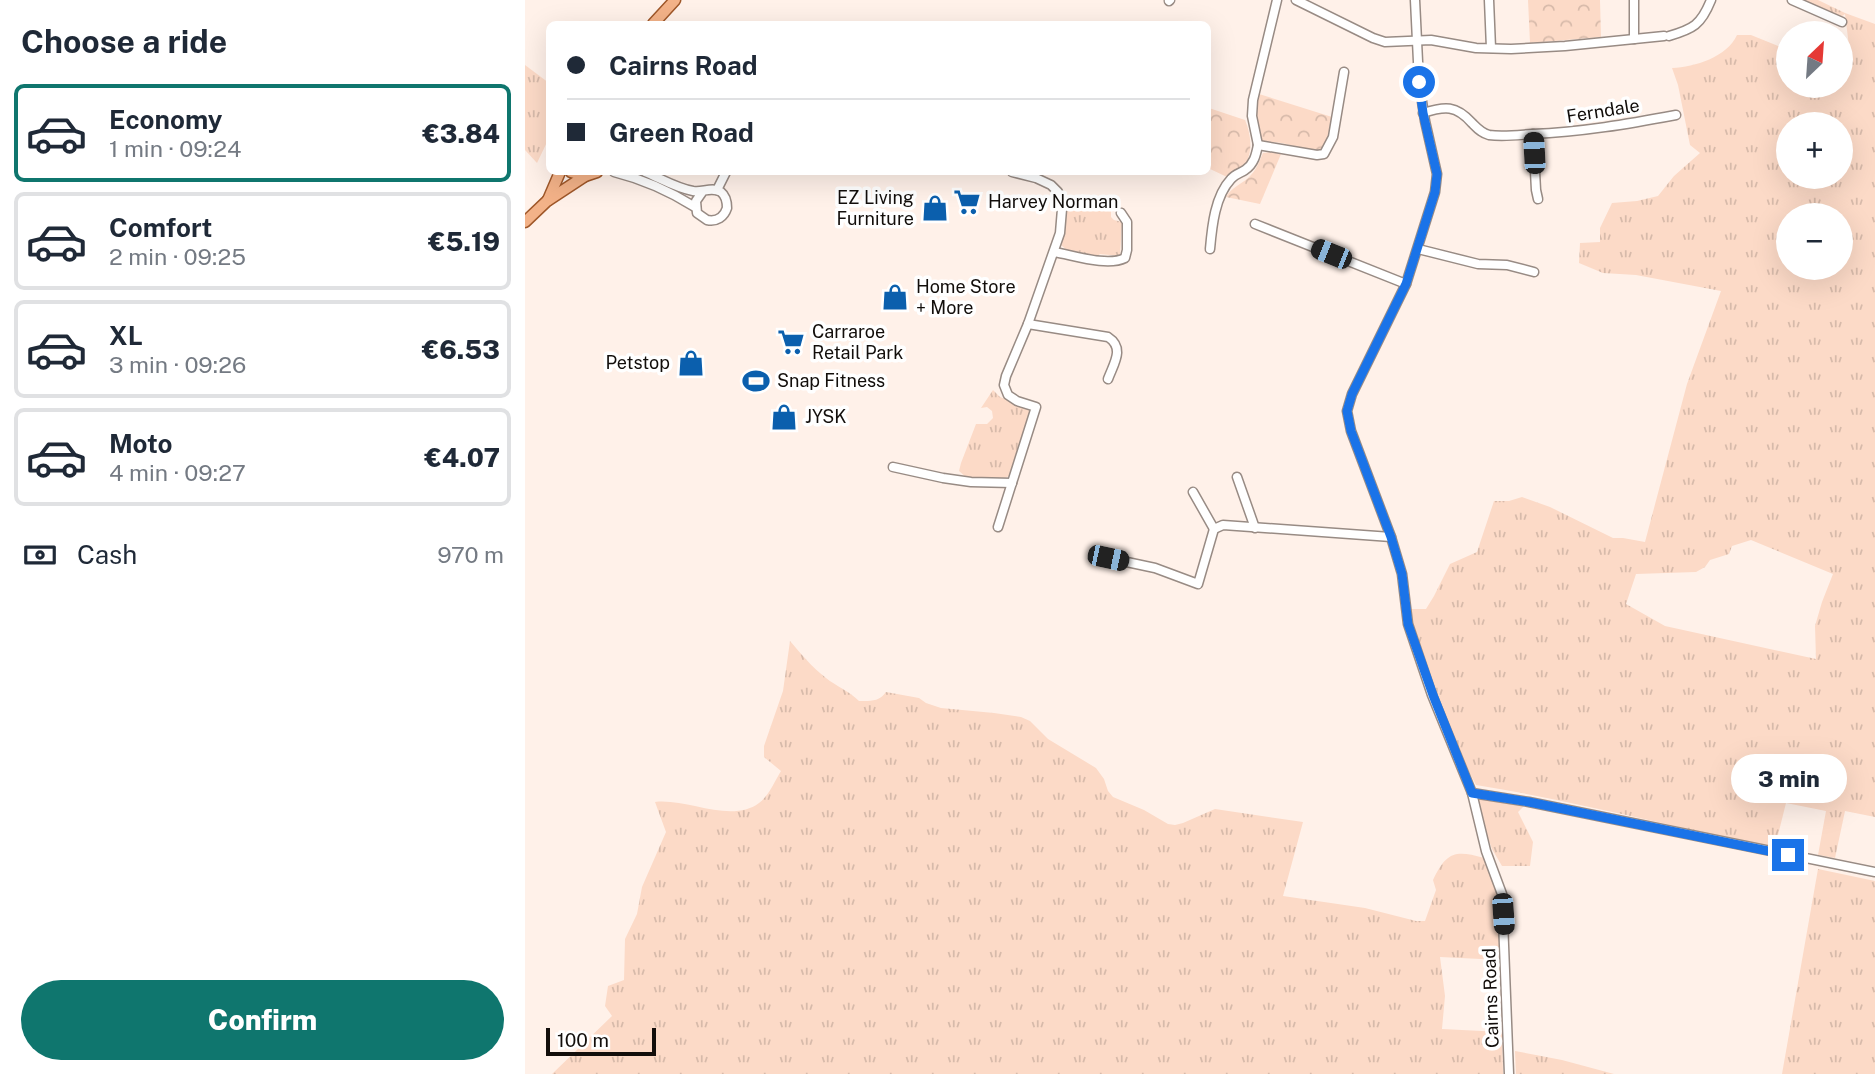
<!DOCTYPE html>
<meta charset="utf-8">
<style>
body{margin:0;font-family:"Public Sans",sans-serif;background:#f2f2f3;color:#1f2937;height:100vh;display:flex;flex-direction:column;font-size:26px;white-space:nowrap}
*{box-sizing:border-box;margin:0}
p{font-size:23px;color:#747a83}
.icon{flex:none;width:38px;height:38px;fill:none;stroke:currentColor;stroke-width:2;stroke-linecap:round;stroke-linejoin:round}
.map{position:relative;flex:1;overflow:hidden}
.side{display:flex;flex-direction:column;background:#fff;width:525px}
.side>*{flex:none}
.top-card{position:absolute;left:21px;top:21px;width:665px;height:154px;border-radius:10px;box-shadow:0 7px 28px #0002;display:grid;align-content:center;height:154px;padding:0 21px;background:#fff}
.needle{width:46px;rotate:25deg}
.tools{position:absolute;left:1251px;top:21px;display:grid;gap:14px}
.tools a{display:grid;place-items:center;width:77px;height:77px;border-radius:50%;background:#fff;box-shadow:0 7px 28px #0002;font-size:35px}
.scale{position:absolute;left:21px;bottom:18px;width:110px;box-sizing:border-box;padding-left:7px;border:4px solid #120e0b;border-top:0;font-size:19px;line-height:24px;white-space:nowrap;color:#120e0b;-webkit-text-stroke:5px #fff;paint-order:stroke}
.end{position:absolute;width:32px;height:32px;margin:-16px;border:9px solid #1a73e8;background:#fff;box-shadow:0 0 0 4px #fff}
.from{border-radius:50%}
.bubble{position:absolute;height:49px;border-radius:24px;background:#fff;box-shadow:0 7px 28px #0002;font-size:23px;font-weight:800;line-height:49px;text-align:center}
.car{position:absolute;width:21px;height:42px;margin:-21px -10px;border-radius:9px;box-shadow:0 0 5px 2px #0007;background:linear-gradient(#222 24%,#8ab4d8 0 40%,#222 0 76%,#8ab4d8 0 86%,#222 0)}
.top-card b{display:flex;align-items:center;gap:24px;height:66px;font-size:26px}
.top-card b+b{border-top:2px solid #e0e1e3}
.top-card i{width:18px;height:18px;background:#1f2937}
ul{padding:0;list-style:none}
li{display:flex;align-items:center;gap:21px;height:98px;margin:0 14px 10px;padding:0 7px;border:4px solid #e0e1e3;border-radius:10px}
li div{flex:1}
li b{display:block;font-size:26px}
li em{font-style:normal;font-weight:800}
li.selected{border-color:#0f766e}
li>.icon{width:63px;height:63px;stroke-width:1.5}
h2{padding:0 21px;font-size:32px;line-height:84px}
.pay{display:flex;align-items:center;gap:18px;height:77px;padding:0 21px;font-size:26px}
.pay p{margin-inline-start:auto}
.primary-button{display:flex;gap:14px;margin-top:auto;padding:14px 21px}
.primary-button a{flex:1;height:80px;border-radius:42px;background:#0f766e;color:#fff;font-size:28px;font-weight:800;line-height:80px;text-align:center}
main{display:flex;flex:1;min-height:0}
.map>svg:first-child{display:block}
.grass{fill:url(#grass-tufts);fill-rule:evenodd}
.forest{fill:url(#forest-crowns)}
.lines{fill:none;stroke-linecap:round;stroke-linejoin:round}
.minor-casing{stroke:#988b84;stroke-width:11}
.major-casing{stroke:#9f5729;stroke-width:13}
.minor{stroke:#fff;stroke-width:8}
.major{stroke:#f3b288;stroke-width:10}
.route{stroke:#1a73e8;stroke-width:9}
.labels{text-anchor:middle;stroke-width:7;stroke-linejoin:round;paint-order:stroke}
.street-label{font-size:18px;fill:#120e0b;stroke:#fff}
.poi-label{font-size:18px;fill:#120e0b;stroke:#fff;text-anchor:start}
</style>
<main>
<section class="side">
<h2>Choose a ride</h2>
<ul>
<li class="selected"><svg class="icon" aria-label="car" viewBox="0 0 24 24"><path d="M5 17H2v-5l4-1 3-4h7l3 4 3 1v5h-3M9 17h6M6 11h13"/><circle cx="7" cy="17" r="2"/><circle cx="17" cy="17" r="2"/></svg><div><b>Economy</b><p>1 min · 09:24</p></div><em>€3.84</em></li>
<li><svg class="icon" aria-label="car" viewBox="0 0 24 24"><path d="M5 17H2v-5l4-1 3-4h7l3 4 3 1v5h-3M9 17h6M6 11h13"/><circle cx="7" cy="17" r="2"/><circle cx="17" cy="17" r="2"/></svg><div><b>Comfort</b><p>2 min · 09:25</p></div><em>€5.19</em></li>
<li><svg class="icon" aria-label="car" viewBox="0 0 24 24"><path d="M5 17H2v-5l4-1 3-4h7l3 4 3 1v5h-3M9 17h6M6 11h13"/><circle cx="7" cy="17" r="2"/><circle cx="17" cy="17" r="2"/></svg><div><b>XL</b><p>3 min · 09:26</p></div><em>€6.53</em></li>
<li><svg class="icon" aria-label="car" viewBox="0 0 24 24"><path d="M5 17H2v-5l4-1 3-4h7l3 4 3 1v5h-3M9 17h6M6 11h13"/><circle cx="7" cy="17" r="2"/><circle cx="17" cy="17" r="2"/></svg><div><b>Moto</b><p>4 min · 09:27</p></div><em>€4.07</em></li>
</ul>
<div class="pay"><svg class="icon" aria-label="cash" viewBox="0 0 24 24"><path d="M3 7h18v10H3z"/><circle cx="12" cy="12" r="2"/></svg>Cash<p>970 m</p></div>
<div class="primary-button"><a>Confirm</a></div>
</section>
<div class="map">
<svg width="1350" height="1074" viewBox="0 0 1350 1074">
<defs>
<pattern id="grass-tufts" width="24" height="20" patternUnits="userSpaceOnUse" patternTransform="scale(1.75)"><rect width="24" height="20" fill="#fcdac7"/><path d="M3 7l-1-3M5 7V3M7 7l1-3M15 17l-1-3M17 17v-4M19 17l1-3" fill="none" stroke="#d7baaa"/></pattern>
<pattern id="forest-crowns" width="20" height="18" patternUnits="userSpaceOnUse" patternTransform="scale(1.75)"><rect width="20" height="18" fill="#fcdac7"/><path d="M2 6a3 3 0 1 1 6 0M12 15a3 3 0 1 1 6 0" fill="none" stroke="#d7baaa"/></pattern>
</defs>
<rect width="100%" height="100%" fill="#fff1e9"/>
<g class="grass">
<path d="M1278 0H1293L1320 13 1350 24V817L1320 811 1310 858 1293 855 1301 811 1261 803 1250 847C1150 828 1052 801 951 785 930 746 912 698 898 655 893 639 886 626 886 609H901L909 596 925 564 952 552 969 501H984L997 497 1025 507 1088 538H1098L1120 542 1162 384 1196 291 1111 275 1078 273 1054 263 1055 243 1075 242V228L1087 203 1112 201 1133 196 1149 176 1175 153 1165 145 1153 85 1147 68C1170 67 1202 57 1212 35H1226L1263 50 1264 86H1316V71L1321 72 1324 46 1320 14 1317 16 1312 15ZM1264 124H1316V177H1264ZM1264 215H1316V268H1264ZM1226 540 1308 574 1297 602 1290 626 1291 659 1140 626 1101 604 1111 574 1171 572 1180 567 1185 560 1204 554 1207 546Z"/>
<path d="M0 65 24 83V138L12 163 0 150Z"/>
<path d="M571 201 590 202 586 211V217L589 220 597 222 595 256 575 254 573 256 544 252 536 245 540 222 541 205 567 206Z"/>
<path d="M468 390 475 397 503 408 505 412 486 475 480 478H442L434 471 436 463 451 424H462L468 418 467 411 462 407 456 408Z"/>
<path d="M265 641C276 654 287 667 301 678 311 686 324 691 334 701 345 701 354 702 361 692L394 698 401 703 416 708 469 713 496 717 505 721 523 739 571 768 579 779 583 791 588 797 619 810 643 824 650 825 658 823 690 809 778 822 758 896 840 908 891 921H900L911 890 908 880C921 853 929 849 959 858L972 895 976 960 915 957 920 996 917 1029 977 1032 978 1074H27L87 1016 80 1006 83 986 99 980 100 939 112 914 117 887 141 832 130 802C162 798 206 824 234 803 243 797 250 781 256 771L239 757V746L258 691Z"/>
<path d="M947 793 969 800 999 806 993 812 1008 842 1005 866H977L967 849Z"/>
<path d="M1293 869 1350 881V1074H1257Z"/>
<path d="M990 1051 1037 1060 1089 1074H991Z"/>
</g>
<g class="forest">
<path d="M1003 0H1075L1076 37 1005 43Z"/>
<path d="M734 94 807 117 803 138 798 150 789 151 757 143 737 141C728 125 730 111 734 94Z"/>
<path d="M684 108 720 120C726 134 729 155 718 167 715 171 706 174 702 177L683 168 682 111Z"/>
<path d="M746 152 756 154 735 204 701 197C707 187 715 185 723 178 731 171 734 162 738 153Z"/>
</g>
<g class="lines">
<g class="minor-casing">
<g id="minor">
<path d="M771 0 848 38 860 42 906 40 951 48 986 49 1040 46 1139 36"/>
<path d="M890 0 894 82 900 121 912 174 910 192 881 284 827 394 822 411 826 431 866 537 877 574 883 624 907 695 947 793 961 851 977 894 984 1074"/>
<path d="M964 0 966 48"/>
<path d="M1267 0 1317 22"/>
<path d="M644 1 645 0"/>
<path d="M1144 36C1168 29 1176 25 1186 0"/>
<path d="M1109 39V0"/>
<path d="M898 113C920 106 931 105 947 123 952 128 956 133 964 135 978 137 993 135 1007 134 1057 132 1103 124 1151 115"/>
<path d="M1008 134 1011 190 1013 199"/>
<path d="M733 145 792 155 799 154 808 137 819 72"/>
<path d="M733 145 727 116 728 100 752 0"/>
<path d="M89 172C117 179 146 192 170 207"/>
<path d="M120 172C135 178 151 188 168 191 177 193 187 186 196 192 201 196 202 201 202 208 199 217 192 222 182 220L172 213 171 201 178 191"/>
<path d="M192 190 201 172"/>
<path d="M730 224 881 284"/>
<path d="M685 249C687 226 690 196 706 179 710 174 716 173 720 170 729 164 731 155 733 145"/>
<path d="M893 249 953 264 982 265 1009 272"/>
<path d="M529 252C548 255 582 267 600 258L602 250V222L596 213"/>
<path d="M503 324 583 337C600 348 589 363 583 379"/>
<path d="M368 467 418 478 446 482 487 483"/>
<path d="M712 477 730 528"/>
<path d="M668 492 689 529 698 525 866 537"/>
<path d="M473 527 511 407 492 401 483 395 479 385 481 376 503 324 535 233 537 209 533 192 526 185 511 178 487 172"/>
<path d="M583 558 630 568 673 584 689 529"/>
<path d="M947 793 1004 802 1350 872"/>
</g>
</g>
<g class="major-casing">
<g id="major">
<path d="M128 24 150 0"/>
<path d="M46 172 60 176"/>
<path d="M23 200 35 172"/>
<path d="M0 222 22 201 60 176 72 172"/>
</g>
</g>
<use href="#minor" class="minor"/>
<use href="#major" class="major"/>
</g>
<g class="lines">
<path class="route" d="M894 82 898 113 912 174 910 192 881 284 827 394 822 411 826 431 866 537 877 574 883 624 908 695 947 793 1004 802 1263 855"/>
</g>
<defs>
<g id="supermarket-bare" transform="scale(2.1)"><path d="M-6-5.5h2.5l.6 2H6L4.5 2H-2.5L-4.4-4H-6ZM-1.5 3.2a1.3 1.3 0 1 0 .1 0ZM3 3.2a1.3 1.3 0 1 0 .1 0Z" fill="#0b5fad" stroke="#fff" stroke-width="2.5" paint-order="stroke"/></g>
<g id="shop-bare" transform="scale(2.1)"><path d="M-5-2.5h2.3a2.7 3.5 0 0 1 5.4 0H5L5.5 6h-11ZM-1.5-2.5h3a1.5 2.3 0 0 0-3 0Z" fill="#0b5fad" stroke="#fff" stroke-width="2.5" paint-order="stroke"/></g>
<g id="stadium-bare" transform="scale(2.1)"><path d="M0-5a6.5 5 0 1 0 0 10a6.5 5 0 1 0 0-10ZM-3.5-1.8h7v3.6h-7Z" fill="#0b5fad" stroke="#fff" stroke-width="2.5" paint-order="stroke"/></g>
</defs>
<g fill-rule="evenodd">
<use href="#supermarket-bare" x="442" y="202"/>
<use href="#shop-bare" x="410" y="208"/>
<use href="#shop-bare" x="370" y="297"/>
<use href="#supermarket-bare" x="266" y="342"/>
<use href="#shop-bare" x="166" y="363"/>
<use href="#stadium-bare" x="231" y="381"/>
<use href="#shop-bare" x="259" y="417"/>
</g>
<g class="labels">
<g class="street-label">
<text transform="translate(1078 111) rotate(-9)" y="6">Ferndale</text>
<text transform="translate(966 998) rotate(-92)" y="6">Cairns Road</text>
</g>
<g class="poi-label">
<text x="389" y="204" text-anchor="end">EZ Living<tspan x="389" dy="21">Furniture</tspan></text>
<text x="463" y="208">Harvey Norman</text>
<text x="391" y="293">Home Store<tspan x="391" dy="21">+ More</tspan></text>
<text x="287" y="338">Carraroe<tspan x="287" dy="21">Retail Park</tspan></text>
<text x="145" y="369" text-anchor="end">Petstop</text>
<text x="252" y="387">Snap Fitness</text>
<text x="280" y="423">JYSK</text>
</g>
</g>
</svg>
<div class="tools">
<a><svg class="needle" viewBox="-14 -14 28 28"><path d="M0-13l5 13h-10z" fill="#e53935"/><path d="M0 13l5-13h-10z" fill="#747a83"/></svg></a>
<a>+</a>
<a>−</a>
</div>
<div class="scale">100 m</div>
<i class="end from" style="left:894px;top:82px"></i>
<i class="end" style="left:1263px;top:855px"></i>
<div class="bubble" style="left:1206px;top:754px;width:116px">3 min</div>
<i class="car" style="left:1009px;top:153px;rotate:357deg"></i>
<i class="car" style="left:806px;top:254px;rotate:292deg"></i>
<i class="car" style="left:583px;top:558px;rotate:102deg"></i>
<i class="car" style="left:978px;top:914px;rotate:176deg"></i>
<div class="top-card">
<b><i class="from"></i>Cairns Road</b>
<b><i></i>Green Road</b>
</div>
</div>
</main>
